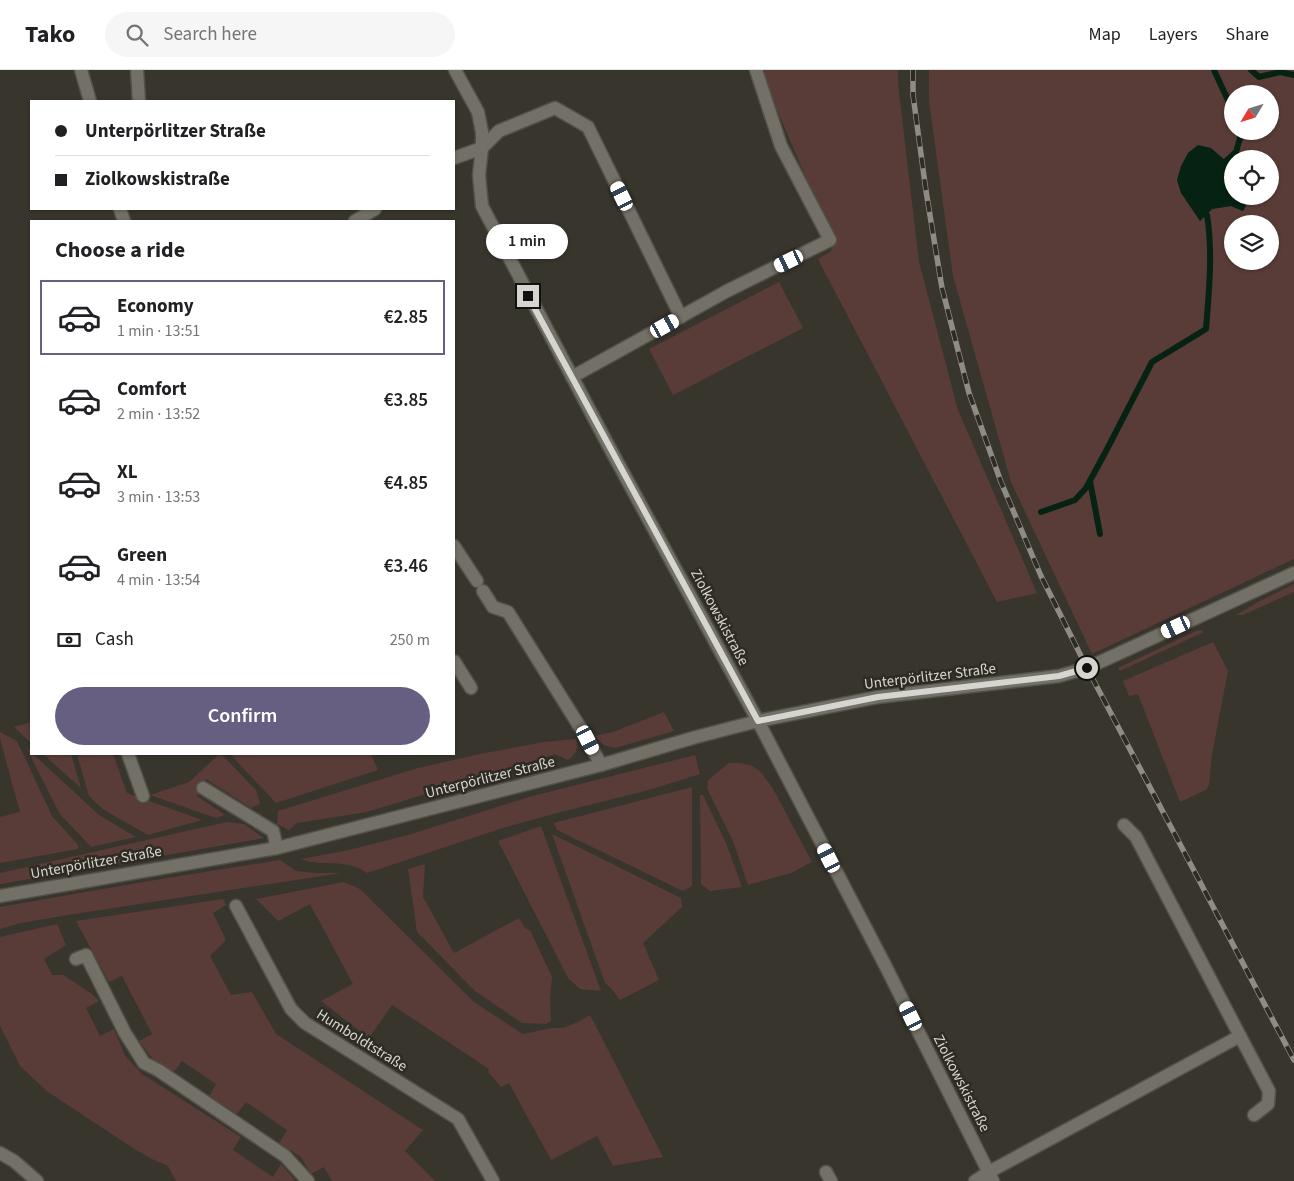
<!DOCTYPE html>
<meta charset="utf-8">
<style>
body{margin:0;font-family:"Source Sans 3",sans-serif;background:#f6f6f6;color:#202124;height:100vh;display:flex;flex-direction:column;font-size:19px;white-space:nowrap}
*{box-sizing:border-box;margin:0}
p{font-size:16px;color:#757577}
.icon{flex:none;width:28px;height:28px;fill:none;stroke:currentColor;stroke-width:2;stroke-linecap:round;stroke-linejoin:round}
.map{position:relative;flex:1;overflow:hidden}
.panel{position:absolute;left:30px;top:150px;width:425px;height:535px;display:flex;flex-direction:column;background:#fff;border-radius:0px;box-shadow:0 1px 4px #0004}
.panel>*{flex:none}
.top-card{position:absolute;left:30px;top:30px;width:425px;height:110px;border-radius:0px;box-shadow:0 1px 4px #0004;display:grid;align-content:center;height:110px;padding:0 25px;background:#fff}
.needle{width:32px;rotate:232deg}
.buttons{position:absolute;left:1224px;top:15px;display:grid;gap:10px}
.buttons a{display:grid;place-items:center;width:55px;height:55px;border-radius:50%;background:#fff;box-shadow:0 1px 4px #0004;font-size:25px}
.end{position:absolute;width:22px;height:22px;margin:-11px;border:6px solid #d6d5cf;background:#111;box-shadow:0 0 0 2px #111}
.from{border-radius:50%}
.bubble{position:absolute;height:35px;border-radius:18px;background:#fff;box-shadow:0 1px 4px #0004;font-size:16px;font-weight:600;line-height:35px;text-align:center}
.car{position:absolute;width:15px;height:30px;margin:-15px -8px;border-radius:6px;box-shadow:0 0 4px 1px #0007;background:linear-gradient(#fff 24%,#345 0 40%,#fff 0 76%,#345 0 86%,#fff 0)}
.top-card b{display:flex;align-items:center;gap:18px;height:48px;font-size:19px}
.top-card b+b{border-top:1px solid #e0e0e0}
.top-card i{width:12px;height:12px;background:#202124}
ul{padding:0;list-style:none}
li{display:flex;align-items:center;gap:15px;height:75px;margin:0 10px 8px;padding:0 15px;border:2px solid transparent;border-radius:0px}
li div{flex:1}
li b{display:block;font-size:19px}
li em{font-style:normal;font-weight:600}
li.current{border-color:#665f82}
li>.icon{width:45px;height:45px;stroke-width:1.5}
h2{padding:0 25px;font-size:22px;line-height:60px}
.pay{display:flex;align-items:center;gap:12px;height:55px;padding:0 25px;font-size:19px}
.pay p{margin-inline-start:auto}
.button{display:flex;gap:10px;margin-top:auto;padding:10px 25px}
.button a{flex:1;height:58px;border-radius:30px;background:#665f82;color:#fff;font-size:20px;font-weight:600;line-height:58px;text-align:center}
header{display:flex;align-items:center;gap:30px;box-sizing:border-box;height:70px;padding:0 25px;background:#fff;border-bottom:1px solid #e0e0e0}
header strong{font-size:24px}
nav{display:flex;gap:28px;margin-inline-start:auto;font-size:18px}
.search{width:350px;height:45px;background:#f6f6f6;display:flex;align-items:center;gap:12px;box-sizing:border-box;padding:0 18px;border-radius:28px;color:#757577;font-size:19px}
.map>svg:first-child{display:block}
.green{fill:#593c38;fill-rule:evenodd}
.water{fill:#052212}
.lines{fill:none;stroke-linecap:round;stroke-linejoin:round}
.stream{stroke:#052212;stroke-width:6}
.service-casing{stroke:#525149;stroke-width:15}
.minor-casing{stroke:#525149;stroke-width:15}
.tertiary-casing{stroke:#525149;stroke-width:15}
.service{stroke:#737067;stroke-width:12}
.minor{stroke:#737067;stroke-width:12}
.tertiary{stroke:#737067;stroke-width:12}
.rail-casing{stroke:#8e8c85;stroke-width:5.5}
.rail{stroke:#2e2b23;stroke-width:4;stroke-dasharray:11;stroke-linecap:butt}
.route{stroke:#d6d5cf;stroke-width:6}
.labels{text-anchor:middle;stroke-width:5;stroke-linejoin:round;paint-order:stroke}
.street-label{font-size:15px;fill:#d6d5cf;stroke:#2e2b23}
</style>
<header>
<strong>Tako</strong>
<div class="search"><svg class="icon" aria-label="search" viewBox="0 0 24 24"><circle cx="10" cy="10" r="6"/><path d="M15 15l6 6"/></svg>Search here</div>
<nav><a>Map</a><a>Layers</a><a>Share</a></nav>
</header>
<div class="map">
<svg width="1294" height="1111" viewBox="0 0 1294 1111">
<rect width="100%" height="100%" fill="#38352d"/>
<g class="green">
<path d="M765 0H898V14L919 192 958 340 1037 523 997 532 818 189 830 182 834 173 763 7Z"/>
<path d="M929 0H1294V489L1092 584 1011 412 953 206 929 31ZM1232 24H1270V61H1232ZM1232 89H1270V126H1238L1248 132 1243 141 1231 136 1212 139 1200 151 1226 91 1232 103ZM1232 154H1270V191H1232Z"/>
<path d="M779 212 803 258 673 325 649 279Z"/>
<path d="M1294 514V522L1243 545H1236L1258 532Z"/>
<path d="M1201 560 1204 562 1120 601 1118 598 1196 561Z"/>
<path d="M1213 572 1228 601 1212 684 1209 715 1206 720 1180 732 1138 624 1129 626 1123 611Z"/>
<path d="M664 642 674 661 615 678 604 675 600 672 595 666 613 662Z"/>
<path d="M31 652V673L14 657Z"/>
<path d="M0 662 17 671 52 746 78 775V779L0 793V747L20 742 0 669Z"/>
<path d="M576 669C579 678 575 685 568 690L555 684 367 742 297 753 289 760 277 754 278 741 418 698 480 684 544 672Z"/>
<path d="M26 677 31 682V684H33L99 745 136 767 91 777 60 744Z"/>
<path d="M43 684H71L81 718Z"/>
<path d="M77 684H113L127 723 202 750 148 765 104 740 89 726Z"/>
<path d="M230 684H371L378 700 276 733Z"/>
<path d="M218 685 223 686 256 720 260 734 251 738 206 709 197 726 225 745 216 748 150 725 189 712Z"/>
<path d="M695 685 700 704 649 720 557 743 506 757 367 803C344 787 324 798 301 789L349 780 408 765 529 727Z"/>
<path d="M729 693H740L750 695 759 700 772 717 812 792 791 803 748 815 733 771 707 718 708 710Z"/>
<path d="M692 717V816L683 821 557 760 554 753Z"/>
<path d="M700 725H703L726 773 742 817 710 821 701 814Z"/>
<path d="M227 752 244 754 264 768 0 814V803Z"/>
<path d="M541 756 601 921 580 919 568 908 498 771Z"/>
<path d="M552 764 681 828 682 837 643 873 659 910 620 930 611 918 605 913Z"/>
<path d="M280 790 296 801 317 803H341L68 845 21 853 0 859V837L143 812Z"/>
<path d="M425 794 423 827 454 883 519 848 525 858 530 860 552 907 550 928 551 951 546 954 522 953 475 921 417 862 408 799Z"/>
<path d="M344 812 360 819 474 932 523 964 552 958H563L578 952 590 945 663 1087 613 1096 597 1066 551 1090 509 1013 501 1017 488 1002 489 999 392 935 369 968 321 931 353 914 310 834 278 851 256 829Z"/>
<path d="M223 829 226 835 213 843 226 870 210 886 231 925 252 922 276 964 423 1060 405 1081 435 1111H332L324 1097 311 1104 301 1087 279 1073 287 1060 246 1032 237 1044 209 1026 216 1014 182 991 174 1002 152 988 139 971 152 964 122 906 109 912 76 851Z"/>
<path d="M57 854 66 875 44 889 52 905H63L92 924 99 931 86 938 100 966 114 959 125 986 142 1004 241 1067 233 1080 273 1107 281 1094 295 1110 293 1111H176L168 1096 152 1089 133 1078 48 1022 20 996 0 956V867Z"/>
</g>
<path class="water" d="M1198 75 1211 78 1226 91 1232 103V126H1238L1248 132 1243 141 1231 136 1212 139 1200 151 1181 123 1177 110 1181 96 1188 83Z"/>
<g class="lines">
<g class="stream">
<path d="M1214 0 1232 39"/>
<path d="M1251 0 1259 7 1280 2 1294 5"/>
<path d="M1226 91 1236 82 1242 61"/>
<path d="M1090 411 1100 464"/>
<path d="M1041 442 1075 430 1086 418 1105 383 1152 292 1206 259C1209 221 1213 182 1207 145"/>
</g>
<g class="service-casing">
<g id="service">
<path d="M137 0 139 31"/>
<path d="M482 78 499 61 555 38 588 57 681 247"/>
<path d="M572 307 727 221 830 170 781 76 756 0"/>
<path d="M454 476 477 511"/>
<path d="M483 521 493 537 508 542 588 670 601 695"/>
<path d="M203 718 273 761 277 778"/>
<path d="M826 1102 831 1111"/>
</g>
</g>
<g class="minor-casing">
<g id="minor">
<path d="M81 0 90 31"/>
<path d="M455 0 478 42 482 62V78L479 105 482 136 606 371 758 651 885 895 993 1111"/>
<path d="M454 88 482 78"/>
<path d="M120 139 124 151"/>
<path d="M355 151 375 139"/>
<path d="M454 591 471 618"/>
<path d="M128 684 143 726"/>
<path d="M1124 755 1136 767 1240 966 1269 1021 1268 1034 1254 1045"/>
<path d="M236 836 291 939 305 953 458 1049 493 1111"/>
<path d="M76 889 86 885 125 963 144 993 158 1000 285 1086 308 1111"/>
<path d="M0 1083 14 1091 37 1111"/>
<path d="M975 1111 989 1102 1240 966"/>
</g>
</g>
<g class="tertiary-casing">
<path id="tertiary" d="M0 826 277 778 601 695 696 667 758 651 878 627 1059 606 1087 598 1294 503"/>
</g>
<use href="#service" class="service"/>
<use href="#minor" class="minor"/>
<use href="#tertiary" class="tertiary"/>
<g class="rail-casing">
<path id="rail" d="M913 0V25L926 121 942 218 969 323 1001 412 1041 506 1087 598 1294 990"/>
</g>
<use href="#rail" class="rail"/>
</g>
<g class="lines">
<path class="route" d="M528 226 758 651 878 627 1059 606 1087 598"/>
</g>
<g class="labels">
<g class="street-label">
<text transform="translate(720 547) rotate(62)" y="5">Ziolkowskistraße</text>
<text transform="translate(930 606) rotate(-7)" y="5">Unterpörlitzer Straße</text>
<text transform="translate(490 707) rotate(-14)" y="5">Unterpörlitzer Straße</text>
<text transform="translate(96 792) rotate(-10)" y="5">Unterpörlitzer Straße</text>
<text transform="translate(362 970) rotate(32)" y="5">Humboldtstraße</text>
<text transform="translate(962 1013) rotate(63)" y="5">Ziolkowskistraße</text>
</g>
</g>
</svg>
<div class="buttons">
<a><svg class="needle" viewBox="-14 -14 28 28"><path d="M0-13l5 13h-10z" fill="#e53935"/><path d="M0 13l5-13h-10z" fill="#757577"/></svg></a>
<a><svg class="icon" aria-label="locate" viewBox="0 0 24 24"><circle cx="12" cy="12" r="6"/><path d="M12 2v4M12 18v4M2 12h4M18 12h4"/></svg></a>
<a><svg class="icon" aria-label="layers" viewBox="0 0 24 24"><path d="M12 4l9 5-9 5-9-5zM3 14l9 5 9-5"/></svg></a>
</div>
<i class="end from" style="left:1087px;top:598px"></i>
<i class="end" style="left:528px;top:226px"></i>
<div class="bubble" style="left:486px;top:154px;width:82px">1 min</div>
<i class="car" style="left:622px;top:126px;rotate:334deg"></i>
<i class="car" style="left:789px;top:191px;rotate:244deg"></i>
<i class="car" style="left:665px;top:256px;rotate:61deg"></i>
<i class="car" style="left:1176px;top:557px;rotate:245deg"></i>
<i class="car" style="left:588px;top:670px;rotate:153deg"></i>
<i class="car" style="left:829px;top:788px;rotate:333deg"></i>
<i class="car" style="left:911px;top:946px;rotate:334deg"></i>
<div class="top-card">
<b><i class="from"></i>Unterpörlitzer Straße</b>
<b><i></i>Ziolkowskistraße</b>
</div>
<section class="panel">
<h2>Choose a ride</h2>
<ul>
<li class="current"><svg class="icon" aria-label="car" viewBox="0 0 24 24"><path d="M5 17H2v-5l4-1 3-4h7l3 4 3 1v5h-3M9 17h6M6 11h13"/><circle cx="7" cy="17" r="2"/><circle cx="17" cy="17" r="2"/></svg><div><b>Economy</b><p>1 min · 13:51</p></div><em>€2.85</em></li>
<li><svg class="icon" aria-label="car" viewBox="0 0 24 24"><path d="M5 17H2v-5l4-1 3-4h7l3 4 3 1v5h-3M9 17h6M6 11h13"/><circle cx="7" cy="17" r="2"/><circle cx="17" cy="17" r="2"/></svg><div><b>Comfort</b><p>2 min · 13:52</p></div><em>€3.85</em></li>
<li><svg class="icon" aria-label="car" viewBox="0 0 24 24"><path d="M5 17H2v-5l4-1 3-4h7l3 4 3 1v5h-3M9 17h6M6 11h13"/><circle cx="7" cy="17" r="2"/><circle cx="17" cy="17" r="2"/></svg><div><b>XL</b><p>3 min · 13:53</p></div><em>€4.85</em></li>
<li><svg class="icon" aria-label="car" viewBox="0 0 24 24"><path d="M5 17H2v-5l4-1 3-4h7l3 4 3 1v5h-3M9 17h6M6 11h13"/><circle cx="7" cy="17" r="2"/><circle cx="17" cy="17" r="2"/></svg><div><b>Green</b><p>4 min · 13:54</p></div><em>€3.46</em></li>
</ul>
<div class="pay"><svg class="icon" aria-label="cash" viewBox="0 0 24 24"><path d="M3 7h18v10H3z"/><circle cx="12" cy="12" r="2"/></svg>Cash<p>250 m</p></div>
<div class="button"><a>Confirm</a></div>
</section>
</div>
